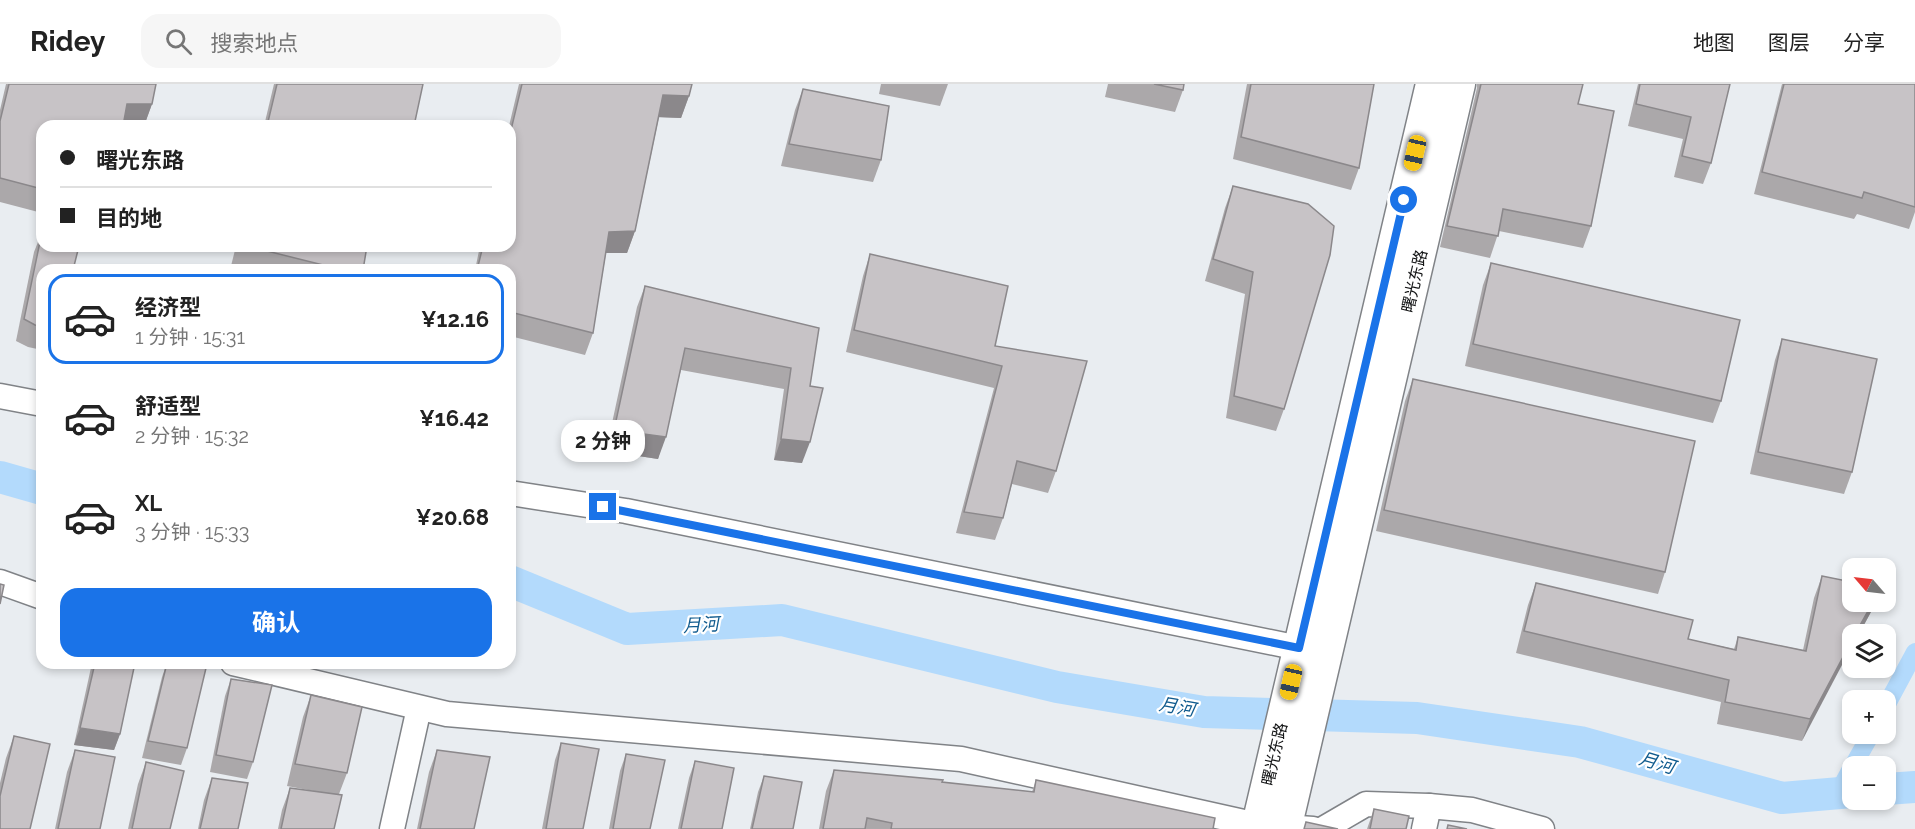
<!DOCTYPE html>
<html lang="zh">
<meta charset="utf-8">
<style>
body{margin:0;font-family:Raleway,"Noto Sans SC",sans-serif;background:#f6f6f6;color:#222;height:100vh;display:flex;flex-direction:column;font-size:22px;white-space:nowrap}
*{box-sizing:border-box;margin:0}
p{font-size:20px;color:#767676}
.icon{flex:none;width:33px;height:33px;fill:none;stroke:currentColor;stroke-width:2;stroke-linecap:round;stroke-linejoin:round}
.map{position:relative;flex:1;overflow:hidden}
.panel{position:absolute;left:36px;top:180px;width:480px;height:405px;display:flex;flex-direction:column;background:#fff;border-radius:18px;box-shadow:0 3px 9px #0003}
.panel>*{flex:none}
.banner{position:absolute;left:36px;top:36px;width:480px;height:132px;border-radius:18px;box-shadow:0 3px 9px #0003;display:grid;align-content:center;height:132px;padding:0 24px;background:#fff}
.needle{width:39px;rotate:298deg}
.controls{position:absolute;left:1842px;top:474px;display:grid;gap:12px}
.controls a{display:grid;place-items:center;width:54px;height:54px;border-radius:12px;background:#fff;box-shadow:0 3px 9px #0003;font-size:30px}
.end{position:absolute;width:27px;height:27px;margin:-14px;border:8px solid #1a73e8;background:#fff;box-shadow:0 0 0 3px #fff}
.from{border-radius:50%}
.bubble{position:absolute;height:42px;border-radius:18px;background:#fff;box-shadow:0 3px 9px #0003;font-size:20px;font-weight:700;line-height:42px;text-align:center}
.car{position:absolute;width:18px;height:36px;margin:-18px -9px;border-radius:8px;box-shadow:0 0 4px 2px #0007;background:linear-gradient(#f5c518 24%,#345 0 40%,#f5c518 0 76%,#345 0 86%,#f5c518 0)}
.banner b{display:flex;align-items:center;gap:21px;height:57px;font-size:22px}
.banner b+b{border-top:2px solid #e0e0e0}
.banner i{width:15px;height:15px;background:#222}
ul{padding:10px 0 0;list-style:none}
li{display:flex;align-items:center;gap:18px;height:90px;margin:0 12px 9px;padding:0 12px;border:3px solid transparent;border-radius:18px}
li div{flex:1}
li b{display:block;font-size:22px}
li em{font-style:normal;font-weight:700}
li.active{border-color:#1a73e8}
li>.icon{width:54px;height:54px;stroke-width:1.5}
.action{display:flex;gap:12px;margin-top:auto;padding:12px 24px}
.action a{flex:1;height:69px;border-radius:18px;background:#1a73e8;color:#fff;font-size:24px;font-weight:700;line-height:69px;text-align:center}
header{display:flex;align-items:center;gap:36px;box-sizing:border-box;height:84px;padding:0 30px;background:#fff;border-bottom:2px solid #e0e0e0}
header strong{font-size:28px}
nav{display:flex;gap:33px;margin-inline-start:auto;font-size:21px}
.search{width:420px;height:54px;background:#f6f6f6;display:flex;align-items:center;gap:15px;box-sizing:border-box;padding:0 21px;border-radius:18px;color:#767676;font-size:22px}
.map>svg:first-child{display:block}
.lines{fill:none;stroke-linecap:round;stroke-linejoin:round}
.canal{stroke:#b3dafc;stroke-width:18}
.river{stroke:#b3dafc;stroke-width:32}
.minor-casing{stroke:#808387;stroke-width:27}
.major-casing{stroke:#808387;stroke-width:33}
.minor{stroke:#fff;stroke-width:24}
.major{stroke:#fff;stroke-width:30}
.wall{fill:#aba8aa}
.shaded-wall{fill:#8b888b}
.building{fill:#c7c3c6;stroke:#8b888b;stroke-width:1.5}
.route{stroke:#1a73e8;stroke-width:8}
.labels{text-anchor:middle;stroke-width:4.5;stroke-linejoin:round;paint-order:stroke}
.street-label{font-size:16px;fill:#141516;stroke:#fff}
.water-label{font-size:18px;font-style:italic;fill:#105b8e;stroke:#fff}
</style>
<header>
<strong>Ridey</strong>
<div class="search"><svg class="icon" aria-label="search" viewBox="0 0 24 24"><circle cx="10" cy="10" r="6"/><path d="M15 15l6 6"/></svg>搜索地点</div>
<nav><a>地图</a><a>图层</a><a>分享</a></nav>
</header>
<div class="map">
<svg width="1915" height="745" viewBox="0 0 1915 745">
<rect width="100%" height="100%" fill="#e9edf1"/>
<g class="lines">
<g class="canal">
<path d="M1886 622 1915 568"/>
<path d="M1853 682 1871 650"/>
<path d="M1838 709 1852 683"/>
</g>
<g class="river">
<path d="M0 393 42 405"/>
<path d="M510 497 627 545 782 536 1057 603 1204 628 1417 634 1580 658 1782 714 1852 708"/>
<path d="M1886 705 1915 703"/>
</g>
<g class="minor-casing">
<g id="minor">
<path d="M0 312 42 320"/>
<path d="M510 409 626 427 1299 564"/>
<path d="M0 498 42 513"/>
<path d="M233 579 447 630 961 675 1257 741 1313 745"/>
<path d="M392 745 419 624"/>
<path d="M1323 745 1366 720 1429 722 1472 726 1542 745"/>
<path d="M1424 745 1429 722"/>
</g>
</g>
<g class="major-casing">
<g id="major">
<path d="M1256 745 1431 0"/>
<path d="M1286 745 1460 0"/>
</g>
</g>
<use href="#minor" class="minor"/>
<use href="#major" class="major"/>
</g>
<g class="wall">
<path d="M6 0H156L152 20 144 42H42V129L0 118V26Z"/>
<path d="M274 0H423L414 42H264Z"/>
<path d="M519 0H692L689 12 681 34 659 33 635 147 627 169H606L593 249 585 271 510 252V186H475L480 162H510V42H509Z"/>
<path d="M881 0H948L940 22 879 10Z"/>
<path d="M1108 0H1184L1183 6 1175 28 1105 13Z"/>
<path d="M1247 0H1374L1359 84 1351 106 1233 75Z"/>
<path d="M1477 0H1583L1578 20 1591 142 1583 164 1499 147 1490 174 1440 163 1477 4Z"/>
<path d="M1638 0H1730L1711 79 1703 100 1674 93 1683 55 1628 42Z"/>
<path d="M1782 0H1915V128L1909 145 1857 130 1854 135 1754 110Z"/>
<path d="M803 5 881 76 873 98 781 82 795 26Z"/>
<path d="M1233 102 1284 325 1276 347 1226 334 1245 210 1205 197 1225 124Z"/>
<path d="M42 148V266L28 263 16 257 34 168Z"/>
<path d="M236 162H367L363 186H248L231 182Z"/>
<path d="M870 170 995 262 1056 387 1048 409 1012 400 1003 434 995 456 956 449 994 304 846 268 863 192Z"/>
<path d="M1491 179 1721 317 1713 339 1465 282 1483 201Z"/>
<path d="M645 202 819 244 810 302 802 379 774 376 784 305 681 286 658 375 606 367 637 223Z"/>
<path d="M1782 255 1852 388 1844 410 1750 390 1775 276Z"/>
<path d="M1413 295 1665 488 1658 510 1376 447 1405 317Z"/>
<path d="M1822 492 1852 518H1875L1872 526 1859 550H1852L1802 657 1717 640 1721 618 1516 569 1528 521 1536 499 1688 555 1734 565 1738 553 1803 566 1814 514Z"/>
<path d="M92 579H135L120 650 114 666 74 661Z"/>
<path d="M167 579 187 664 181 681 142 674 162 593Z"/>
<path d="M231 595 253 678 247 695 210 688 225 612Z"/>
<path d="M311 611 347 689 339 710 334 745H278L282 726 290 704 324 709 287 702 303 633Z"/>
<path d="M14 652 0 745V699L6 674Z"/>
<path d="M561 659 583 745H542L555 676Z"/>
<path d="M75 666 100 745H55L67 688Z"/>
<path d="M437 666 474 745H417L429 688Z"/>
<path d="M626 670 650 745H609L620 687Z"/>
<path d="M695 677 722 745H678L689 694Z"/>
<path d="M146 678 170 745H128L138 700Z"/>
<path d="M834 686 1032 708 1036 696 1213 745H819L826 707Z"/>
<path d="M764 692 793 745H750L758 708Z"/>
<path d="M212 694 238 745H198L204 716Z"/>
<path d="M1374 725 1406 745H1367Z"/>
</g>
<g class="shaded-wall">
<path d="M663 11 689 12 681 34 655 33Z"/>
<path d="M127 20H152L144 42H119Z"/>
<path d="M635 147 627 169H601L609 148Z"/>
<path d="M614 346 666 353 658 375 606 367Z"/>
<path d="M781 355 810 358 802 379 774 376Z"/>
<path d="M1873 518H1875L1872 526 1859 550H1855Z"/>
<path d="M1852 556V562L1802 657 1810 635Z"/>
<path d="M80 644 120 650 114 666 74 661Z"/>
</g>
<g class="building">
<path d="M9 0H156L152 20H127L123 42H42V105L0 94V37Z"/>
<path d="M277 0H423L414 42H267Z"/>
<path d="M522 0H692L689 12 663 11 635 147 609 148 593 249 510 228V186H477L483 162H510V50Z"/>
<path d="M1154 0H1184L1183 6Z"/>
<path d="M1251 0H1374L1359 84 1241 53Z"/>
<path d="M1481 0H1583L1578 20 1614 27 1591 142 1503 125 1498 152 1447 142Z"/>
<path d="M1640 0H1730L1711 79 1682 72 1691 33 1636 20Z"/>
<path d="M1784 0H1915V123L1864 108 1862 114 1762 88Z"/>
<path d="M803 5 889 22 881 76 789 60Z"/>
<path d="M1233 102 1308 120 1334 142 1330 171 1284 325 1234 312 1253 188 1213 175Z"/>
<path d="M42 148V162H79L73 186H42V242L35 241 24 235Z"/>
<path d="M247 162H367L363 186H343Z"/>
<path d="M870 170 1008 202 995 262 1087 277 1056 387 1017 377 1003 434 964 428 1002 282 854 246Z"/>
<path d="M1491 179 1740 236 1721 317 1473 260Z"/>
<path d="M645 202 819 244 810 302 823 304 810 358 781 355 791 284 685 264 666 353 614 346Z"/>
<path d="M1782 255 1877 275 1852 388 1758 368Z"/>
<path d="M1413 295 1695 357 1665 488 1384 426Z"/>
<path d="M1822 492 1852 498V518H1873L1855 550H1852V556L1810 635 1725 618 1729 596 1524 547 1536 499 1693 536 1688 555 1736 566 1738 553 1806 567Z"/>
<path d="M0 500 4 501 0 520Z"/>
<path d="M95 579H135L120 650 80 644Z"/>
<path d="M167 579H182L206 584 187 664 148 657Z"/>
<path d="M231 595 272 601 253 678 216 671Z"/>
<path d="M311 611 362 623 347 689 295 680Z"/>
<path d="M14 652 50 660 30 745H0V712Z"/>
<path d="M561 659 599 665 583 745H546Z"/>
<path d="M75 666 115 673 100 745H58Z"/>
<path d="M437 666 490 673 474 745H420Z"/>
<path d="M626 670 665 676 650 745H613Z"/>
<path d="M695 677 734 684 722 745H681Z"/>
<path d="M146 678 184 687 170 745H132Z"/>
<path d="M834 686 943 696 942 698 1034 708 1036 696 1215 734 1213 745H891L892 739 867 734 865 745H823Z"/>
<path d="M764 692 802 698 793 745H752Z"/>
<path d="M212 694 248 699 238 745H200Z"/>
<path d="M290 704 342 711 334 745H281Z"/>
<path d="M1374 725 1409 732 1406 745H1370Z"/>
<path d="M1306 738 1338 745H1304Z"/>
<path d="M1448 741 1467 745H1447Z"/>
</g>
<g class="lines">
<path class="route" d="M603 423 1299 564 1404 116"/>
</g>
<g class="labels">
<g class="street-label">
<text transform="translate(1414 197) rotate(-77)" y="6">曙光东路</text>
<text transform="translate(1274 670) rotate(-77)" y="6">曙光东路</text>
</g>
<g class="water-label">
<text transform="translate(701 541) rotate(-3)" y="6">月河</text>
<text transform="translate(1177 623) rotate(10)" y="6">月河</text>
<text transform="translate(1657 679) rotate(16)" y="6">月河</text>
</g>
</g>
</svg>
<div class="controls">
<a><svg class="needle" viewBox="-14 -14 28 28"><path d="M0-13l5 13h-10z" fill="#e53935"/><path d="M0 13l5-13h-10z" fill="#767676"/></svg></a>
<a><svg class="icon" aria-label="layers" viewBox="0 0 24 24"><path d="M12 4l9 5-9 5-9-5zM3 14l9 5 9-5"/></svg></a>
<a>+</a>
<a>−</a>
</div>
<i class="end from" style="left:1404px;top:116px"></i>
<i class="end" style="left:603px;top:423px"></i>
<div class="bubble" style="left:561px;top:336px;width:84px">2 分钟</div>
<i class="car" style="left:1415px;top:69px;rotate:193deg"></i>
<i class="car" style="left:1291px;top:598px;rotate:193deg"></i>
<div class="banner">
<b><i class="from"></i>曙光东路</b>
<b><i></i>目的地</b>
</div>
<section class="panel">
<ul>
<li class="active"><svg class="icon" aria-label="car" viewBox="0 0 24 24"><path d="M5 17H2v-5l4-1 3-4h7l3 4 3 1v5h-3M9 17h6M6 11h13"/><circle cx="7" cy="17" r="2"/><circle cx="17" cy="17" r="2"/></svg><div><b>经济型</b><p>1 分钟 · 15:31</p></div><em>¥12.16</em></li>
<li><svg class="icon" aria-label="car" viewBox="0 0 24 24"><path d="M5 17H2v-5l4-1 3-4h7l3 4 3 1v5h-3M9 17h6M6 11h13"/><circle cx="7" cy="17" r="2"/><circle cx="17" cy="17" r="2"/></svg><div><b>舒适型</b><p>2 分钟 · 15:32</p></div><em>¥16.42</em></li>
<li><svg class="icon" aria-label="car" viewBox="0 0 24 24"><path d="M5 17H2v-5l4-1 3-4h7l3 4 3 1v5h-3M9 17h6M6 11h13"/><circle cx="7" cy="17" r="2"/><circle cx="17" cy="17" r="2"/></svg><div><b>XL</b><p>3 分钟 · 15:33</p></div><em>¥20.68</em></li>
</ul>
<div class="action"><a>确认</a></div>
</section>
</div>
